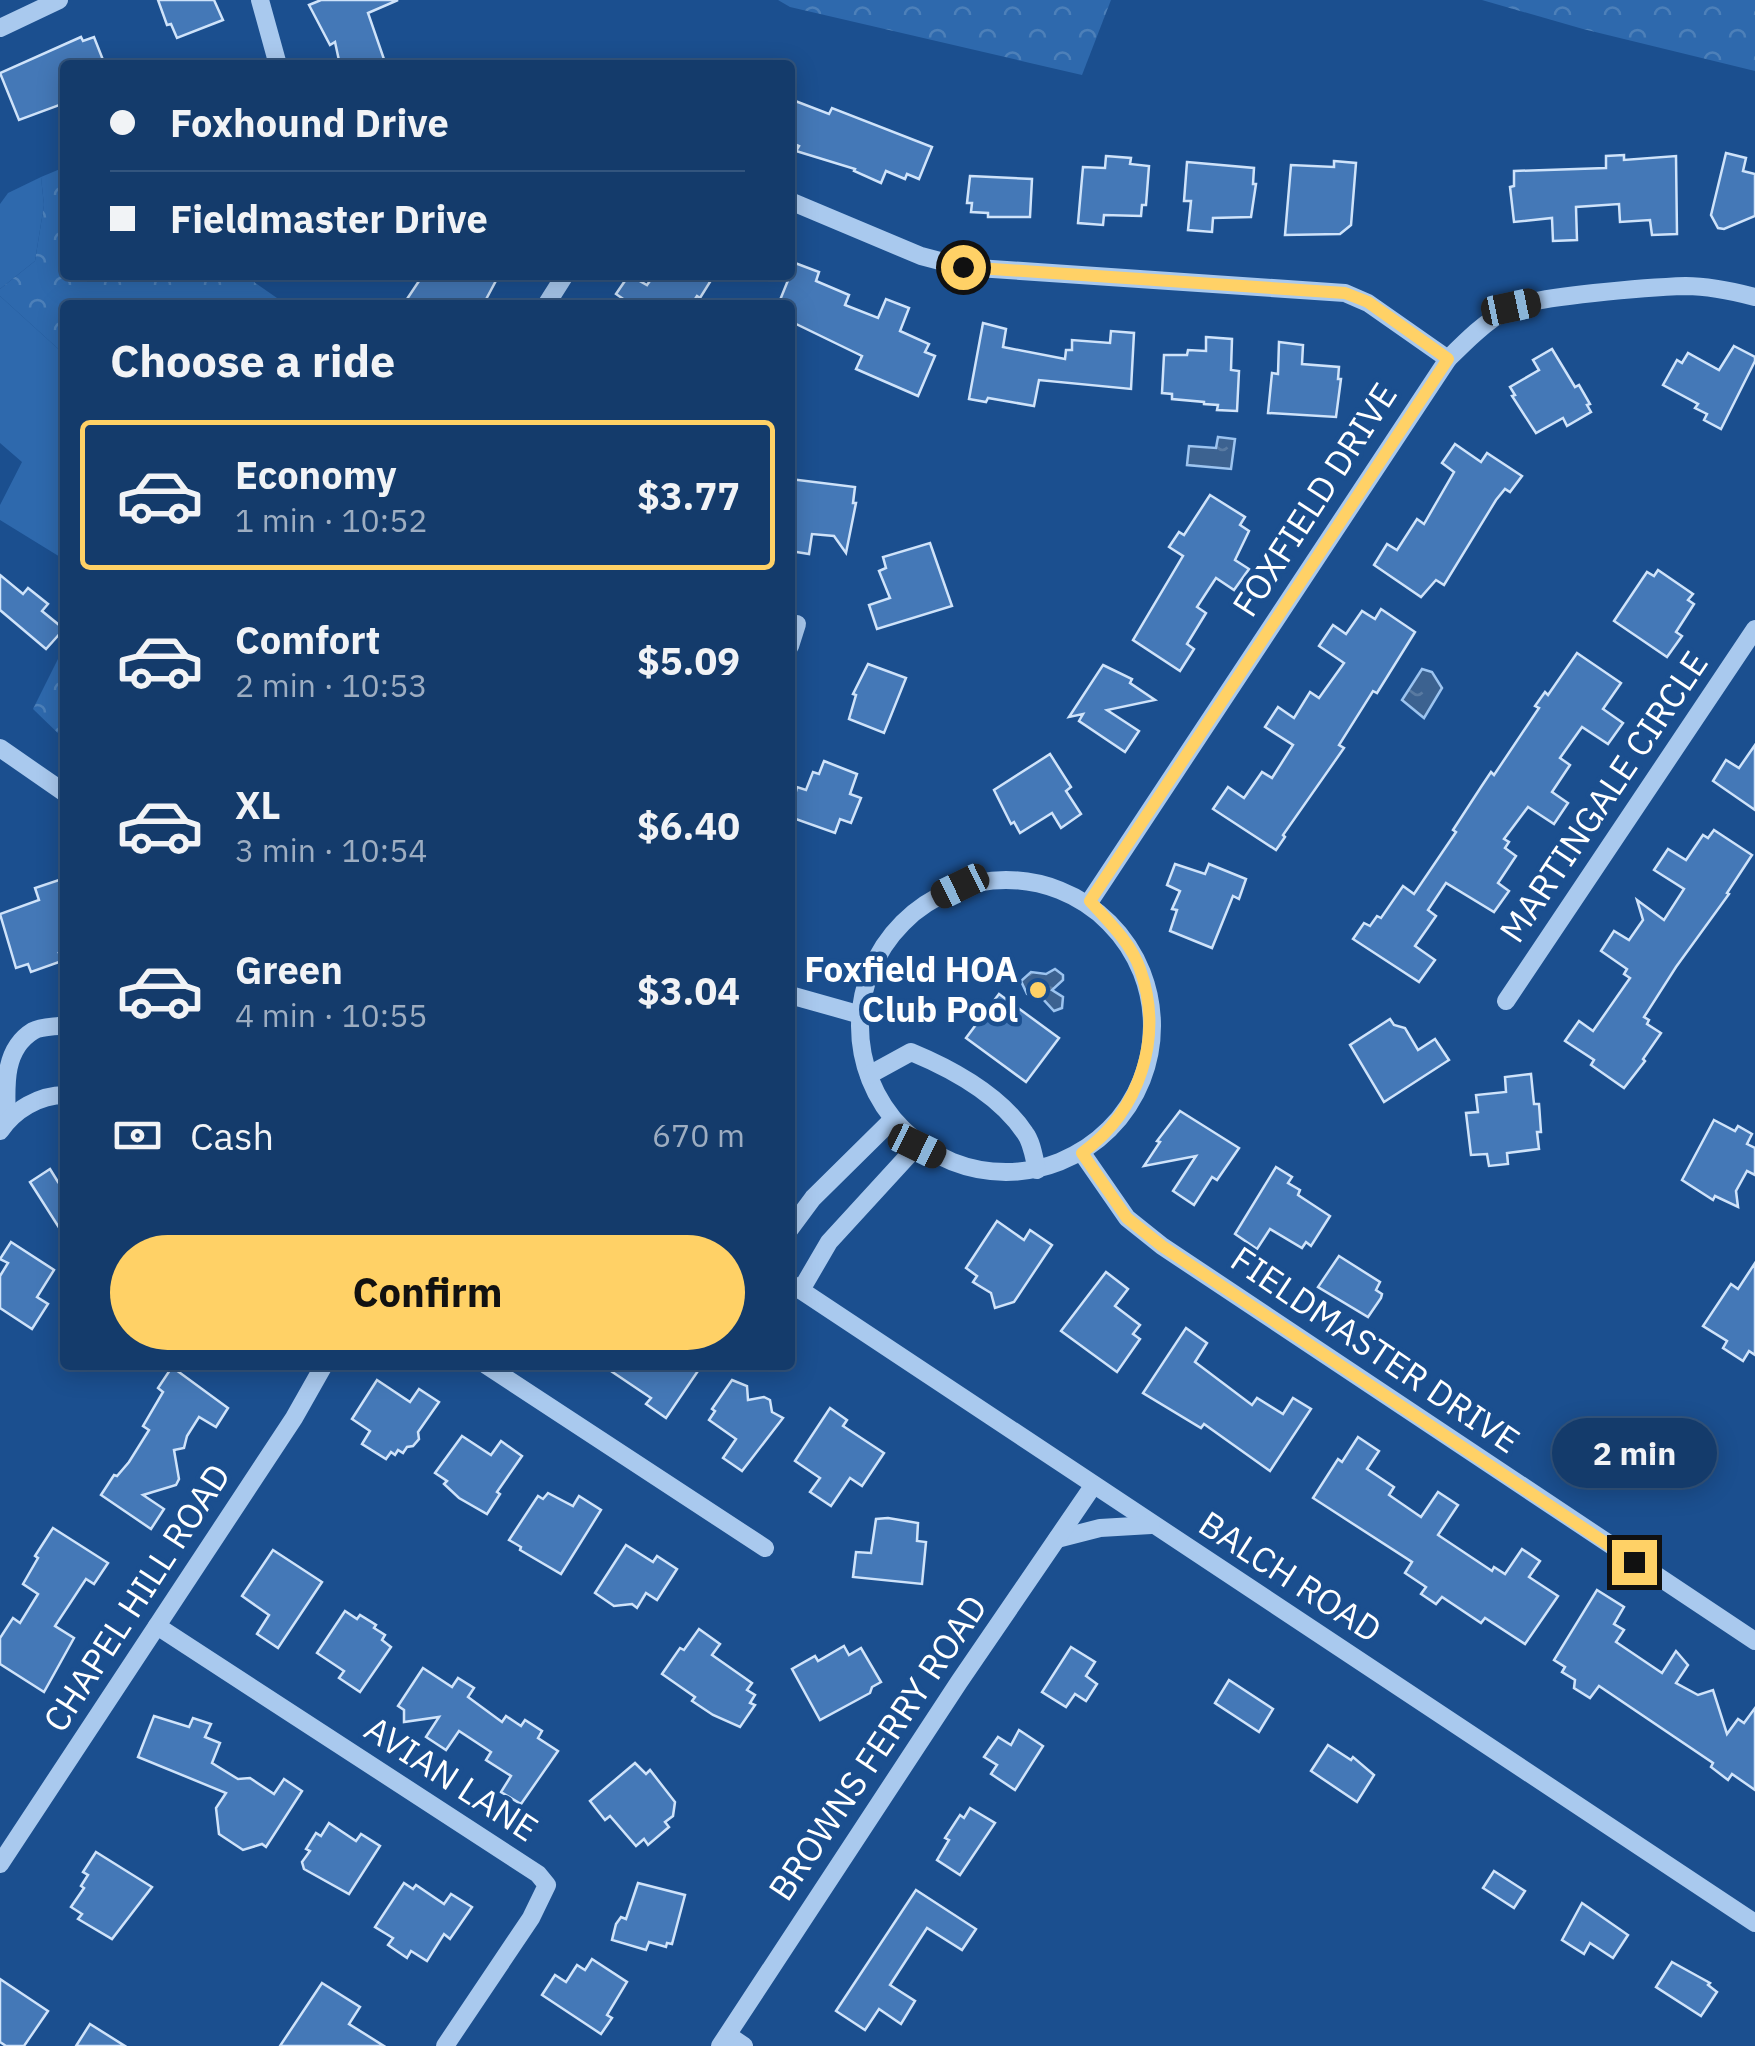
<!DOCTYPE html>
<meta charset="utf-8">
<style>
body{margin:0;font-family:"IBM Plex Sans",sans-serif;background:#214673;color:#f1f3f6;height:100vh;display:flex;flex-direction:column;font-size:38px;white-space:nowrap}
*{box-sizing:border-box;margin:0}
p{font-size:32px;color:#9dadc1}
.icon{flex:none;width:55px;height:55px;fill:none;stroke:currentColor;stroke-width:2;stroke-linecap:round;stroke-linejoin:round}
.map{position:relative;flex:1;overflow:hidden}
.details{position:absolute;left:60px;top:300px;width:735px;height:1070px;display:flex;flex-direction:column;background:#143b6b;border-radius:10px;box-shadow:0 5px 25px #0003,0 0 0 2px #33557e}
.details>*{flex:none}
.banner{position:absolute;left:60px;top:60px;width:735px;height:220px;border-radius:10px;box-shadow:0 5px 25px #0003,0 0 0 2px #33557e;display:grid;align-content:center;height:220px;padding:0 50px;background:#143b6b}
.end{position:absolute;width:45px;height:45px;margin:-22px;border:12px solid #ffd166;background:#111;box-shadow:0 0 0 5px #111}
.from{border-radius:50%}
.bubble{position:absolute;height:70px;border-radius:35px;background:#143b6b;box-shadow:0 5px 25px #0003,0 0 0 2px #33557e;font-size:32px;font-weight:700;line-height:70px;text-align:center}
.car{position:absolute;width:30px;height:60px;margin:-30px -15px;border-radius:12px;box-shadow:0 0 8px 2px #0007;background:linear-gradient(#222 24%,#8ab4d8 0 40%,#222 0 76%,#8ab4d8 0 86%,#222 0)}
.banner b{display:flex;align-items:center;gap:35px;height:95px;font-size:38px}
.banner b+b{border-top:2px solid #33557e}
.banner i{width:25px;height:25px;background:#f1f3f6}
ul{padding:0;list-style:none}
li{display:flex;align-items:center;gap:30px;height:150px;margin:0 20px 15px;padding:0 30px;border:5px solid transparent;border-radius:10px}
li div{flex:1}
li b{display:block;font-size:38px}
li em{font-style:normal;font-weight:700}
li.selected{border-color:#ffd166}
li>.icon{width:90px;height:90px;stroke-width:1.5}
h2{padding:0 50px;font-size:45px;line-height:120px}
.pay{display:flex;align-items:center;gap:25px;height:110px;padding:0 50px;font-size:38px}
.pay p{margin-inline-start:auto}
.primary-button{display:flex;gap:20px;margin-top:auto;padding:20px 50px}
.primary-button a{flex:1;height:115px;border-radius:60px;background:#ffd166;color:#111;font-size:40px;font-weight:700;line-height:115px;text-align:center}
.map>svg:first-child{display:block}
.grass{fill:#2e69ad}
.forest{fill:url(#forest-crowns)}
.water{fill:url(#water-ripples);stroke:#9cc4f0;stroke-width:2.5}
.building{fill:#4478b7;stroke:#cfe3fa;stroke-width:2.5}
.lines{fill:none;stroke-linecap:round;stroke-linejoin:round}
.minor{stroke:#a9c9ee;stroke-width:18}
.route{stroke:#ffd166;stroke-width:12}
.poi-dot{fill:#ffd166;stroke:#1b4f8f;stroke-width:4}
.labels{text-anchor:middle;stroke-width:9;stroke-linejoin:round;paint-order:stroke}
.street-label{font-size:35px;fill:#fff;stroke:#1b4f8f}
.poi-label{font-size:35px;font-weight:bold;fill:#fff;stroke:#1b4f8f;text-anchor:end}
</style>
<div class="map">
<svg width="1755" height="2046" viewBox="0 0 1755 2046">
<defs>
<pattern id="forest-crowns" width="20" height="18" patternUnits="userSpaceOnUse" patternTransform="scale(2.5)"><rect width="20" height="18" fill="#2e69ad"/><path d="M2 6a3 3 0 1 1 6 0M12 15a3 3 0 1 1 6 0" fill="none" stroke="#4d80b9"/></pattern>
<pattern id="water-ripples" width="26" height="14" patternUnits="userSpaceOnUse" patternTransform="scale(2.5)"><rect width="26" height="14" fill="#3c6290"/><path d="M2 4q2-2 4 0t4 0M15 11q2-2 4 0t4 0" fill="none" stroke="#597aa1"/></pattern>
</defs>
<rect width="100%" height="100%" fill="#1b4f8f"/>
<g class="grass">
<path d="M41 177 44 205 35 261 0 289V204L8 193Z"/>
<path d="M0 296 65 355V560L0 520V505L22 462 0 443Z"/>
</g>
<g class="forest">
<path d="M778 0H1111L1082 75 790 7Z"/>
<path d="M1482 0H1755V71L1583 29Z"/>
<path d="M65 167V275H244L287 305H65V355L0 296V289L35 261 44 205 41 177Z"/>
<path d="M65 645V737L64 739 33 709Z"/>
</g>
<g class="water">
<path d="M1218 437 1235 439 1231 469 1187 465 1189 446 1216 448Z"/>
<path d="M1422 669 1432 672 1442 688 1424 718 1402 700Z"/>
<path d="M1055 969 1063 975V980L1052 990 1063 997 1062 1008 1054 1011 1041 997 1027 994 1021 981 1031 972 1046 974Z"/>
</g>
<g class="building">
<path d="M158 0H214L223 20 177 38 171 24 167 25Z"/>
<path d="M321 0H398L368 13 386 65H340L335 42 330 45 309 5Z"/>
<path d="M81 37 83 41 94 37 105 65H65V103L19 120 0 73Z"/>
<path d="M790 99 829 114 832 108 932 147 919 179 907 174 905 179 886 171 881 183 854 171 855 169 796 151 799 146 790 142Z"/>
<path d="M1726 153 1746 158 1743 171 1755 174V216L1724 229 1718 228 1711 215Z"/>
<path d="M1624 155V160L1676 156 1677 234 1652 235 1650 220 1620 222 1619 204 1576 207 1577 240 1553 241 1552 218 1514 222 1510 187 1514 186V171L1606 168V156Z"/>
<path d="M1106 156 1131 158 1130 164 1149 166 1146 205H1142L1141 216 1104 215 1103 225 1078 223 1083 167 1105 168Z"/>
<path d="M1334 161 1356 163 1351 225 1340 234 1285 235 1291 165 1334 167Z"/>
<path d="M1187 162 1254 168 1253 184H1256L1251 217 1213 218 1212 232 1188 230 1191 201H1184Z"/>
<path d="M970 176 1032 179 1030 217H988V213L971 212 972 203H967Z"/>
<path d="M795 263 819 272 816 281 849 295 845 305 878 318 886 299 909 308 900 331 929 344 925 352 935 356 918 396 856 369 862 356 790 321V305H778Z"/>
<path d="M423 275H499L483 305H403Z"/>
<path d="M629 275 647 285 654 275H699L710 282 700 298 697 296 691 305H632L616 294Z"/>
<path d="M983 323 1006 329 1003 347 1065 359 1066 350H1072V340L1110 343 1111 331 1134 333 1131 389 1039 380 1034 406 988 398 986 402 969 399Z"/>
<path d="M1206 337 1232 339 1231 370 1239 371 1237 411 1217 410 1218 405 1204 404V402L1172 399V394L1162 393 1164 355H1187L1188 350 1206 351Z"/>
<path d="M1279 342 1303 345 1302 364 1339 367 1338 379H1341L1336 417 1268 413 1272 373 1278 374Z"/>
<path d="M1734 346 1755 357V361L1721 429 1704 420 1707 414 1695 408 1698 404 1663 385 1677 360 1682 363 1688 353 1719 370Z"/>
<path d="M1552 349 1575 387 1579 385 1590 404 1587 405 1591 412 1567 426 1563 418 1536 433 1512 396 1515 395 1510 387 1539 370 1533 360Z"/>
<path d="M1455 444 1481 462 1487 453 1522 476 1510 492 1505 489 1496 500 1444 585 1436 580 1421 597 1374 565 1387 544 1397 550 1417 519 1424 524 1454 472 1442 463Z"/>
<path d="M790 479 855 487 853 503H856L846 553 834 536 812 534 809 554 790 551Z"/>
<path d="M1210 495 1245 517 1240 525 1249 531 1235 560 1249 569 1234 590 1216 578 1197 607 1206 613 1187 644 1194 649 1180 671 1133 640 1183 556 1169 547 1179 532 1184 535Z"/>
<path d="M930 543 952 606 877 629 869 605 890 598 879 571 886 568 883 557Z"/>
<path d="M1658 570 1693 594 1688 600 1694 604 1676 632 1682 636 1667 657 1614 621 1647 572 1654 576Z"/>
<path d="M0 575 23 594 28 588 48 604 42 611 64 629 46 649 0 610Z"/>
<path d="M1381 609 1415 632 1377 693 1373 691 1339 745 1344 748 1283 835 1285 837 1276 850 1213 809 1228 787 1244 798 1262 772 1272 778 1293 745 1265 727 1278 707 1294 718 1310 692 1319 698 1344 663 1319 646 1333 625 1346 634 1362 611 1375 619Z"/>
<path d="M1577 653 1621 683 1603 709 1623 723 1608 744 1582 727 1560 758 1570 765 1552 792 1568 803 1554 824 1528 807 1504 839 1509 842 1505 848 1516 856 1498 883 1509 891 1494 912 1446 883 1428 910 1436 916 1415 946 1435 960 1419 982 1353 939 1364 923 1370 926 1377 916 1381 918 1403 886 1414 894 1456 832 1453 830 1481 787 1491 772 1494 775 1539 708 1535 706 1545 692 1548 695Z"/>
<path d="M868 664 906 678 884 733 849 719 856 695 853 694Z"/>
<path d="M1103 665 1132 679 1130 683 1155 700 1107 710 1139 731 1125 752 1079 721 1083 714 1069 717Z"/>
<path d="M1755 745V810L1713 781 1726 760 1739 768Z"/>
<path d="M1050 754 1071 787 1066 791 1081 814 1061 828 1052 813 1020 833 1014 822 1011 824 994 790Z"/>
<path d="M824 761 857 774 850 794 861 798 851 823 840 819 835 833 790 817 797 787 806 790 813 772 819 774Z"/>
<path d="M1714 830 1752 855 1727 893 1729 894 1676 967 1644 1017 1649 1020 1647 1024 1661 1033 1643 1059 1645 1061 1624 1088 1591 1065 1594 1060 1565 1041 1579 1021 1593 1031 1630 978 1624 974 1627 969 1601 951 1614 931 1629 940 1643 920 1637 900 1664 920 1684 889 1654 870 1668 849 1686 860 1703 835 1708 838Z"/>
<path d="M1175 864 1205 874 1209 864 1246 879 1239 899 1233 896 1212 948 1170 931 1177 910 1172 909 1180 891 1167 885Z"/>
<path d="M65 878V952L59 953 62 961 31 972 28 964 16 968 0 914 39 900 35 888Z"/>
<path d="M999 994 1059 1038 1026 1082 966 1038Z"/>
<path d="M1390 1019 1394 1025 1405 1028 1418 1050 1435 1039 1449 1060 1384 1102 1350 1045Z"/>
<path d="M1531 1074 1534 1104H1539L1541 1132H1537L1539 1149 1507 1153 1508 1164 1489 1166 1487 1154 1471 1155 1466 1113 1478 1112 1476 1095 1506 1092 1505 1077Z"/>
<path d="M1180 1111 1239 1148 1217 1180 1212 1177 1194 1205 1173 1191 1196 1156 1144 1166 1160 1142 1157 1141Z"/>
<path d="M1714 1120 1735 1131 1738 1126 1752 1134 1747 1144 1755 1148V1175L1747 1171 1736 1191 1738 1207 1715 1196 1713 1200 1682 1180Z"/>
<path d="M1276 1167 1292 1177 1288 1183 1300 1190 1298 1195 1330 1216 1311 1246 1306 1242 1302 1248 1270 1229 1257 1249 1235 1234Z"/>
<path d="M50 1169 58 1182 65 1178V1237L30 1182Z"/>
<path d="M997 1221 1024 1240 1030 1230 1052 1245 1014 1302 995 1308 991 1293 973 1282 977 1276 966 1268Z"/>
<path d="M11 1242 54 1270 37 1297 48 1304 32 1329 0 1308V1276L8 1263 0 1259Z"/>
<path d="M1339 1256 1380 1282 1376 1290 1382 1294 1381 1298 1368 1317 1318 1287Z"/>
<path d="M1755 1263V1355L1749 1351 1743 1361 1723 1348 1727 1341 1703 1326 1731 1284 1738 1289Z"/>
<path d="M1106 1272 1128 1289 1115 1306 1140 1325 1133 1334 1140 1339 1117 1372 1061 1331Z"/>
<path d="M1186 1328 1207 1343 1195 1362 1252 1405 1257 1398 1283 1414 1293 1398 1311 1409 1270 1471 1204 1424 1201 1428 1143 1393Z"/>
<path d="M602 1365H702L666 1418 646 1404 651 1398Z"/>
<path d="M172 1367 228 1408 216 1427 199 1417 187 1436 184 1448 174 1450 179 1479 176 1485 143 1495 164 1509 151 1529 101 1495 114 1475 117 1476 129 1462 149 1430 143 1426 163 1392 158 1388Z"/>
<path d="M377 1380 410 1402 419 1389 439 1402 418 1432 419 1439 413 1446 407 1447 403 1453 398 1450 395 1455 391 1452 386 1459 362 1444 370 1431 352 1419Z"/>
<path d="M732 1380 747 1386 748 1400 764 1397 770 1400 772 1412 783 1418 742 1471 723 1458 736 1439 709 1420 715 1411 712 1409Z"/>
<path d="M830 1408 847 1420 843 1426 884 1453 862 1486 850 1478 831 1506 810 1492 820 1478 795 1461Z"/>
<path d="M462 1436 491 1455 501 1441 522 1456 497 1492 500 1494 487 1514 459 1498 444 1484 447 1481 435 1473Z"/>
<path d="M1358 1437 1379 1451 1367 1469 1394 1487 1389 1495 1421 1517 1438 1492 1458 1505 1438 1535 1492 1571 1494 1567 1505 1574 1522 1549 1540 1561 1529 1577 1558 1596 1525 1644 1485 1618 1481 1623 1442 1597 1436 1604 1421 1594 1426 1587 1405 1573 1412 1562 1313 1498 1338 1459 1342 1462Z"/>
<path d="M548 1493 573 1506 579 1496 601 1510 561 1574 520 1550 521 1547 509 1540 538 1496 543 1499Z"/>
<path d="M888 1518 918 1523 917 1541 926 1542 922 1584 853 1577 856 1552 871 1553 876 1519Z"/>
<path d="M53 1528 108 1563 94 1584 86 1579 55 1626 74 1638 44 1692 0 1664V1638L13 1618 20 1623 38 1594 23 1584 38 1558 35 1556Z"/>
<path d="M626 1545 653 1562 657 1556 677 1569 657 1600 646 1593 637 1608 632 1604 614 1606 595 1593Z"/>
<path d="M273 1550 322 1582 278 1648 257 1634 269 1615 242 1596Z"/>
<path d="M1597 1590 1624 1607 1614 1624 1624 1630 1616 1642 1662 1673 1676 1651 1688 1665 1676 1683 1698 1695 1713 1690 1727 1734 1738 1719 1744 1723 1755 1708V1790L1732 1774 1728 1780 1711 1767 1713 1763 1599 1686 1590 1698 1574 1688 1575 1680 1562 1672 1565 1667 1554 1660Z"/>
<path d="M345 1611 357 1619 360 1615 376 1625 374 1628 385 1635 382 1640 391 1647 360 1692 339 1678 344 1671 317 1653Z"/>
<path d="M699 1629 720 1644 712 1655 752 1683 747 1690 755 1695 750 1703 755 1705 740 1727 713 1715 692 1701 695 1697 662 1674 680 1648 684 1650Z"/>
<path d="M844 1646 849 1655 861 1648 881 1682 872 1687 870 1693 820 1720 792 1669 815 1656 818 1661Z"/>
<path d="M1071 1647 1095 1662 1086 1676 1097 1684 1086 1701 1075 1694 1066 1707 1042 1692Z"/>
<path d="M423 1668 452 1687 458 1678 474 1688 468 1697 502 1722 506 1716 521 1726 525 1720 542 1731 538 1738 558 1751 521 1804 501 1792 511 1776 486 1760 491 1752 459 1731 446 1750 426 1737 439 1717 404 1722V1710L398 1706Z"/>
<path d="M1229 1680 1273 1709 1259 1732 1215 1703Z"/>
<path d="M154 1716 189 1727 193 1718 211 1724 205 1737 220 1743 212 1763 238 1779 250 1778 274 1794 284 1779 302 1791 266 1847 262 1844 243 1850 219 1834 216 1808 226 1793 138 1757Z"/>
<path d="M1019 1730 1043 1746 1015 1790 991 1774 997 1765 984 1757 998 1737 1011 1745Z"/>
<path d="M1328 1745 1351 1760 1353 1757 1374 1775 1357 1802 1311 1771Z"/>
<path d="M635 1763 646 1774 650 1770 675 1802 673 1816 665 1822 669 1827 648 1845 644 1839 636 1846 610 1816 605 1820 590 1801Z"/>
<path d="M970 1808 995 1823 960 1875 937 1860 949 1840 945 1838 960 1815 964 1818Z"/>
<path d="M329 1823 356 1841 361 1834 380 1846 349 1894 304 1869 302 1862 310 1851 306 1849 316 1833 321 1836Z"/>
<path d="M96 1852 152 1887 112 1939 78 1919 82 1914 71 1907 84 1888 81 1886 88 1875 83 1872Z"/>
<path d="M1494 1871 1525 1891 1514 1908 1483 1888Z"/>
<path d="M404 1883 413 1889 416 1885 444 1904 451 1894 472 1907 450 1939 444 1934 427 1961 411 1951 407 1958 388 1945 393 1938 375 1927Z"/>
<path d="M638 1883 685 1895 672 1944 667 1943 666 1947 649 1942 646 1950 612 1940 616 1924 621 1917 626 1919Z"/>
<path d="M916 1890 976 1929 962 1950 927 1928 890 1985 915 2001 901 2024 879 2009 865 2030 836 2011Z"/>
<path d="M1582 1903 1628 1935 1613 1958 1590 1943 1584 1954 1562 1940Z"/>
<path d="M592 1959 627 1982 607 2015 612 2018 601 2034 542 1995 555 1975 566 1982 577 1965 585 1970Z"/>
<path d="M1672 1962 1710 1983 1708 1985 1717 1992 1701 2016 1656 1987Z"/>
<path d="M0 1979 48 2011 24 2046H6L0 2042Z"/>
<path d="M322 1983 360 2007 349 2024 384 2046H280Z"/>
<path d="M90 2024 125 2046H76Z"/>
</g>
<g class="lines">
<g class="minor">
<path d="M260 0 278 65"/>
<path d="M0 28 59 0"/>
<path d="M790 201 921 256 963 267 1345 293 1368 303 1448 359"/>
<path d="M546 305 565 275"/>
<path d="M790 646 797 624"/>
<path d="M0 748 65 793"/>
<circle cx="1006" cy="1026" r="146"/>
<path d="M1090 901 1448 359C1466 341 1485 322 1508 309 1532 296 1654 287 1686 286 1709 286 1732 291 1755 297"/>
<path d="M790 995 861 1015"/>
<path d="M1506 1001 1755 629"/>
<path d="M869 1075 911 1052C952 1069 999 1094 1025 1133 1032 1142 1034 1158 1037 1170"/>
<path d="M7 1120C6 1089 2 1050 33 1031 41 1026 55 1027 65 1025"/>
<path d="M0 1131C14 1110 39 1095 65 1095"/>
<path d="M1082 1153 1127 1218 1162 1246 1755 1641"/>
<path d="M790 1229 813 1198 891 1121"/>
<path d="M790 1283 1755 1923"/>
<path d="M801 1290 829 1242 917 1146"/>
<path d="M486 1365 765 1548"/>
<path d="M1057 1539 1100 1528 1151 1525"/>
<path d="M157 1626 538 1874 547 1885 531 1918 445 2046"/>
<path d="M0 1864 294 1418 324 1365"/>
<path d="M728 2035 744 2046"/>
<path d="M720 2046 959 1682 1093 1486"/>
</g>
</g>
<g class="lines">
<path class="route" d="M963 267 1345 293 1368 302 1448 359 1090 901C1108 921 1131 943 1140 969 1164 1037 1140 1111 1082 1153L1127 1218 1162 1246 1634 1562"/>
</g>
<circle class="poi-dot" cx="1038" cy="990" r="10"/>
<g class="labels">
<g class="street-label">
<text transform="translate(1315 500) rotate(-57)" y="12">FOXFIELD DRIVE</text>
<text transform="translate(1604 797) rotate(-56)" y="12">MARTINGALE CIRCLE</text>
<text transform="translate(1375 1350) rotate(34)" y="12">FIELDMASTER DRIVE</text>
<text transform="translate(1290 1577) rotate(33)" y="12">BALCH ROAD</text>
<text transform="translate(137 1598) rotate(-57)" y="12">CHAPEL HILL ROAD</text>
<text transform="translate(878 1748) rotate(-56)" y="12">BROWNS FERRY ROAD</text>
<text transform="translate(451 1779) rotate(33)" y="12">AVIAN LANE</text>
</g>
<g class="poi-label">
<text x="1018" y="982">Foxfield HOA<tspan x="1018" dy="40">Club Pool</tspan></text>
</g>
</g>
</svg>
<i class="end from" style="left:963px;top:267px"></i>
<i class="end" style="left:1634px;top:1562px"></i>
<div class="bubble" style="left:1552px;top:1418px;width:165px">2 min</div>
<i class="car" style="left:1511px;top:307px;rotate:78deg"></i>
<i class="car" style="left:960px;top:886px;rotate:244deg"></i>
<i class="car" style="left:917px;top:1146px;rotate:116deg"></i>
<div class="banner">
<b><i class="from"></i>Foxhound Drive</b>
<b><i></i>Fieldmaster Drive</b>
</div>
<section class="details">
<h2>Choose a ride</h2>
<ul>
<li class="selected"><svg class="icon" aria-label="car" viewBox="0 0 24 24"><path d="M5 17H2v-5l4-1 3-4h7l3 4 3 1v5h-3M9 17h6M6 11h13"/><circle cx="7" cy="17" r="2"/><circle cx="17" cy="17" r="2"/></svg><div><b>Economy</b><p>1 min · 10:52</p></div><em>$3.77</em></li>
<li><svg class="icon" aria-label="car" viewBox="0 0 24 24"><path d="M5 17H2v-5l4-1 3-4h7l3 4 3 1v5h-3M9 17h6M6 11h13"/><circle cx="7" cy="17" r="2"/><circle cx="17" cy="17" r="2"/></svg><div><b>Comfort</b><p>2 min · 10:53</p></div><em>$5.09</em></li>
<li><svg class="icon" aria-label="car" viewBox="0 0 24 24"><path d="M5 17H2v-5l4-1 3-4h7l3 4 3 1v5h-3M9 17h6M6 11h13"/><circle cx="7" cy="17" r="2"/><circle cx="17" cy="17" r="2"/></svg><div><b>XL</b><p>3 min · 10:54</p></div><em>$6.40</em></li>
<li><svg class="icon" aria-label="car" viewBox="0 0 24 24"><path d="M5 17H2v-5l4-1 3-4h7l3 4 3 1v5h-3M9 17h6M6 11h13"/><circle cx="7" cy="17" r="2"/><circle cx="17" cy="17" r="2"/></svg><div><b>Green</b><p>4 min · 10:55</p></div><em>$3.04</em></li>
</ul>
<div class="pay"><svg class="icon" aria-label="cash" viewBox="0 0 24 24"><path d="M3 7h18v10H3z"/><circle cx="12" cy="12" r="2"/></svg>Cash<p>670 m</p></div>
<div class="primary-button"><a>Confirm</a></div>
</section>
</div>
